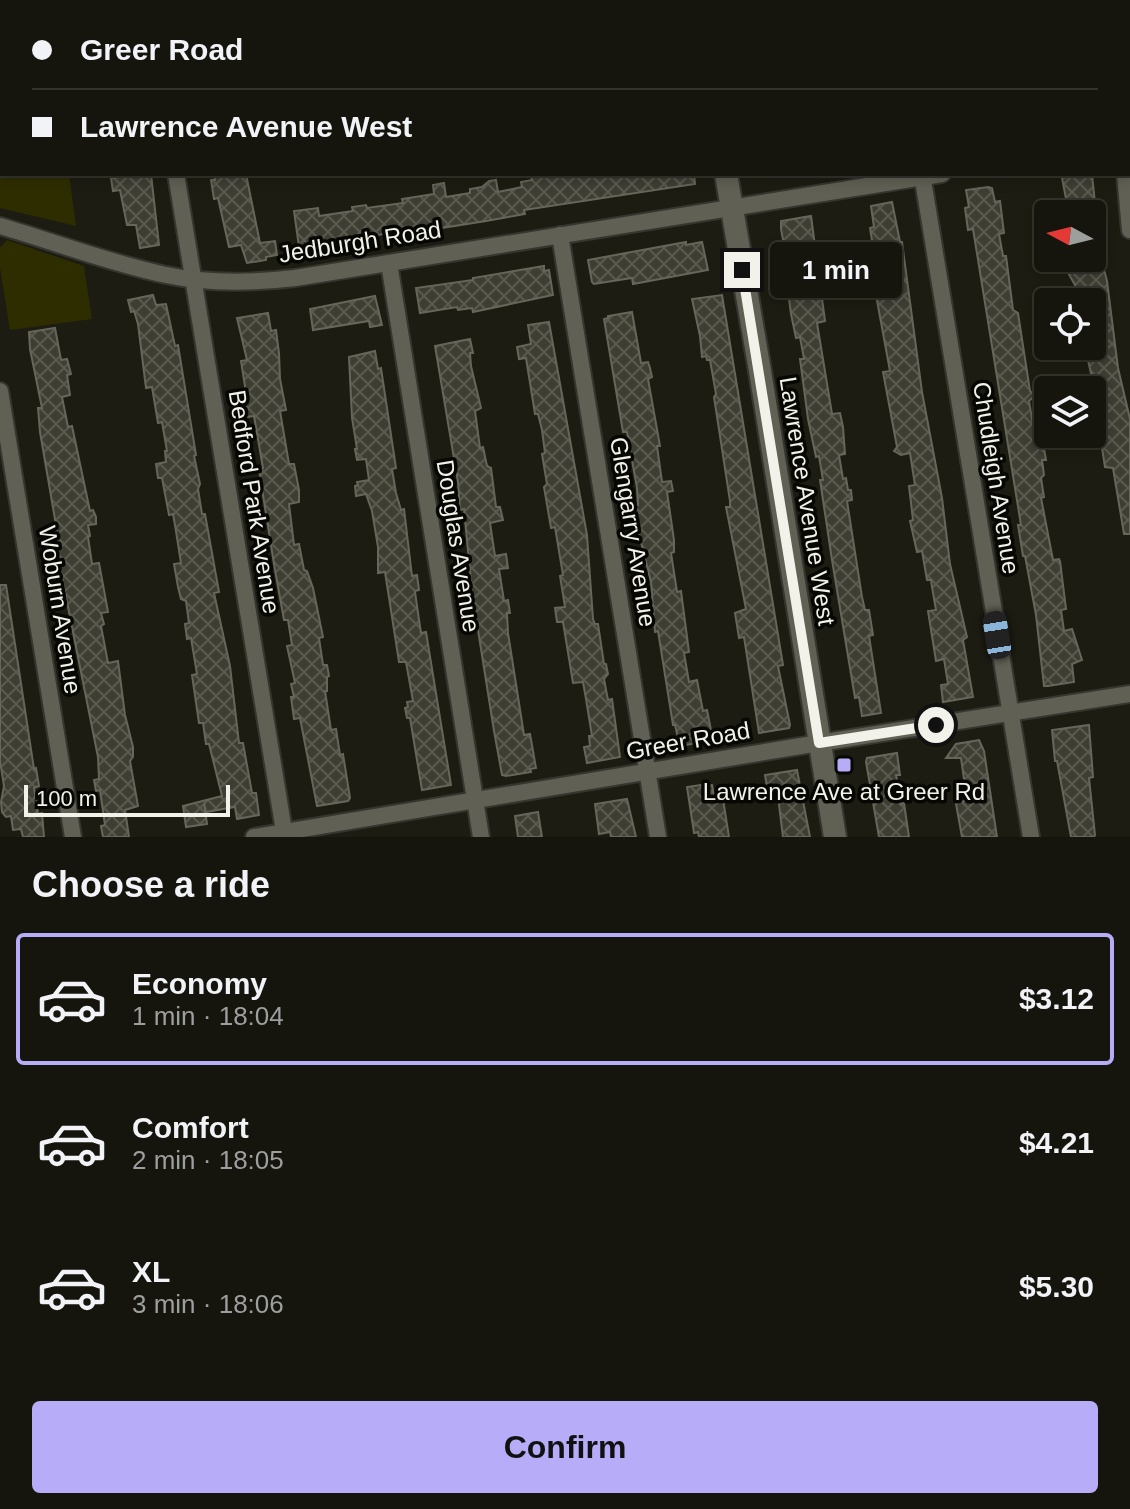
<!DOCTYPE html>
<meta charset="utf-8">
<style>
body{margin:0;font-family:Arial,sans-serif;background:#22221c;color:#f1f3f6;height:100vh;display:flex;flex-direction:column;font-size:30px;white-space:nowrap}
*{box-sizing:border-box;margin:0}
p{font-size:26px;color:#9d9f9e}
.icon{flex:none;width:44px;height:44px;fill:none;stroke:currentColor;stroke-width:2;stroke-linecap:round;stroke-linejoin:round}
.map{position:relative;height:837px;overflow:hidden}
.panel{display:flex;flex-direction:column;background:#15150e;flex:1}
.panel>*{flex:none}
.top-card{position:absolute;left:0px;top:0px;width:1130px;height:176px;box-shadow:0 4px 12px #0003,0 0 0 2px #34342e;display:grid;align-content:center;height:176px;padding:0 32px;background:#15150e}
.needle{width:52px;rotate:277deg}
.fabs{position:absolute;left:1034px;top:200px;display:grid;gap:16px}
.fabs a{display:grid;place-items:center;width:72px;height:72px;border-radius:8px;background:#15150e;box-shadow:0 4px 12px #0003,0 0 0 2px #34342e;font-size:40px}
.scale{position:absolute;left:24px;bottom:20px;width:206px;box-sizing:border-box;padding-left:8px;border:4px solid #f2f2eb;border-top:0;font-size:22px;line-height:28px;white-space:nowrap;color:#f2f2eb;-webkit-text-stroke:6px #070704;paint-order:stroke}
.end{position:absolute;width:36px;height:36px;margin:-18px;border:10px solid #f2f2eb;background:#111;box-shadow:0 0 0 4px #111}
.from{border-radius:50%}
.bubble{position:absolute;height:56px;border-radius:8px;background:#15150e;box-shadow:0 4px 12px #0003,0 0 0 2px #34342e;font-size:26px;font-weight:700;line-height:56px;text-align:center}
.car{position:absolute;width:24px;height:48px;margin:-24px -12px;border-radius:10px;box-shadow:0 0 6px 2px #0007;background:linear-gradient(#222 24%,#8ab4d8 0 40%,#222 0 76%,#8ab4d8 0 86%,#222 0)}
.top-card b{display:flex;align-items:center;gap:28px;height:76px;font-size:30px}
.top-card b+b{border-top:2px solid #34342e}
.top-card i{width:20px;height:20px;background:#f1f3f6}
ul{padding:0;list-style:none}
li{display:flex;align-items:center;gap:24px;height:132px;margin:0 16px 12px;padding:0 16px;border:4px solid transparent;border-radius:8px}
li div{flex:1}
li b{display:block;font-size:30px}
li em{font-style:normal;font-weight:700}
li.selected{border-color:#b6acf8}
li>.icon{width:72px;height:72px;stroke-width:1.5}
h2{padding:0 32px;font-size:36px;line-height:96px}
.cta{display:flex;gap:16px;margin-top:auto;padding:16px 32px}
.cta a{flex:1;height:92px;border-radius:8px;background:#b6acf8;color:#111;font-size:32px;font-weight:700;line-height:92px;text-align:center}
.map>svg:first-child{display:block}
.green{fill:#2e2d00}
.building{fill:url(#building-cross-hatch);stroke:#66665a;stroke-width:2}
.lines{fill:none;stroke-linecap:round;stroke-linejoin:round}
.street-casing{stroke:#363631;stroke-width:20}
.secondary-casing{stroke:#363631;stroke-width:26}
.street{stroke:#606054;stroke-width:16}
.secondary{stroke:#606054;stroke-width:22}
.route{stroke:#f2f2eb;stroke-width:10}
.poi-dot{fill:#b6acf8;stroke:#070704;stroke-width:3}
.labels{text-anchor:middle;stroke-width:7;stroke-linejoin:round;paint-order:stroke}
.street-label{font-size:24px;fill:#f2f2eb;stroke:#070704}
.poi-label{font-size:24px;fill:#f2f2eb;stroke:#070704}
</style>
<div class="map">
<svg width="1130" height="837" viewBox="0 0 1130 837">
<defs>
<pattern id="building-cross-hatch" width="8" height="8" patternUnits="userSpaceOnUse" patternTransform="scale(2)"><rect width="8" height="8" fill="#3e3e33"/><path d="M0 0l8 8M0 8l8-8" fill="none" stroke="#5a5a51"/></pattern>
</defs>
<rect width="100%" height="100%" fill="#1c1c12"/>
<g class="green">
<path d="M0 92H2V174H69L76 226 0 208Z"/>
<path d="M7 240 84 266 92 319 10 330 0 268V248Z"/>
</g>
<g class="building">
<path d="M151 174 159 245 140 248 136 225H127L120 190 113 191 111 178Z"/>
<path d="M214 174H246L260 243 275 241 277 255 266 257V260L247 263 241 245 229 247 218 198 214 199 211 180H215Z"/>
<path d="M535 174H694L695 184 524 210 525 214 486 221 397 235 396 231 348 242 299 247 294 211 318 208 319 216 353 211 352 207 366 205 367 208 403 203 402 199 434 194 433 185 444 183 446 197 470 193V189L482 187 489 181 496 180 498 192 522 187 521 182 532 180 531 176Z"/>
<path d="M1078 174H1092L1096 214H1069L1062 178Z"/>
<path d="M988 187 992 188 995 202 1000 201 1004 233 999 234 1003 256H1006L1013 310 1018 313 1030 391 1035 396 1029 401 1033 425H1038L1042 449 1044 448 1046 460H1042L1044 475 1041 478 1044 497 1041 498 1053 560 1059 559 1060 561 1066 609 1061 610 1064 631 1072 629 1082 660 1072 664 1074 682 1048 686H1044L1036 615 1025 556H1023L1018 525H1021L973 229 968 230 965 208 969 207 966 190Z"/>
<path d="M892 202 900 242H902L922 392 942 498 950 564 967 637 963 640 973 697 943 702 941 685 948 684 944 659 936 661 928 611 936 610 932 587 931 580H927L922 551 917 552 910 521 913 520 909 486 915 485 910 453 901 455 894 451 897 447 883 372 890 371 873 279 878 278 870 228 874 227 871 206Z"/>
<path d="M811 216 825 321 817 323 832 414 840 413 843 427 845 454 839 455 843 479 846 478 848 490H851L852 500 847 501 862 597 865 610H869L873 635 869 636 881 713 862 716 859 697 855 698 832 560 820 480H823L819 456 816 457 808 419 800 359H804L800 337 796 338 791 314 789 299 794 298 781 229V221Z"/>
<path d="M686 242V245L702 242 708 270 633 284 632 278 594 284 592 282 588 260Z"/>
<path d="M1065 258H1101L1107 281 1118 368 1130 419V534H1124L1113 468 1105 467 1102 448 1101 446 1094 447 1093 436 1099 435 1097 427 1103 426 1085 347 1092 346V302H1078L1075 285 1067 271Z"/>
<path d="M544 266V271L549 270 553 295 473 312 472 308 458 310 457 307 420 313 416 288 473 280V278Z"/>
<path d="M153 295 156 305 166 304 175 346 178 345 196 455 194 456 200 484 198 489 202 514H205L219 592 214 593 230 666 239 743H243L252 793H256L259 815 237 819 235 807 206 812 204 803 207 824 186 827 183 806 222 796 209 744H206L203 723H199L192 675 197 674 191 638 187 639 185 624 189 623 186 601 181 599 178 587 174 564 181 563 175 525 173 514 169 515 162 478H158L156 464 166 462 165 451H167L162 422 158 423 152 387 146 388 138 324 134 311 131 312 128 300Z"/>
<path d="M722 295 783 665 778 666 790 725 789 728 759 733 744 637 739 638 735 613 746 609 726 507H730V501L714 397 716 394 710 360H707L706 356 702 357 700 336 692 299Z"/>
<path d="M375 296 382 325 370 327 369 321 313 330 310 309Z"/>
<path d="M632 312 641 363 648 362 650 368 652 377 648 379 660 446H657L662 482 671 481 673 491 667 492 674 540V552L671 553 677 592 681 591 689 652 684 653 689 682 697 680 703 711 707 710 713 740 680 746 675 725H673L658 631 655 632 651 582 639 534 635 505H638L637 488 627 432H623L604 319 608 318V316Z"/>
<path d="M268 313 271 331 276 330 279 353 280 379 286 410 280 411 289 464H294L299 490V502L289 504 294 545 299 544 304 570 307 571 313 588 323 637 319 638 323 665H327L329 676 327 677V691H325L331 730 336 729 340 755 343 754 350 798 348 801 317 806 300 718 294 719 291 697H294L291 684 295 683 287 646 292 645 288 620H284L275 570 259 470 263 468 254 416 247 417 244 399H247L241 361 247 360 237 318Z"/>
<path d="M549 322 587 535 593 619 595 624H598L604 664H606L608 674 604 679 608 700 612 699 620 757 587 763 584 747 590 746 589 736H592L586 699 583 682 573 683 563 622H557L555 608 565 607 560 576 563 575 555 527 551 528 544 487 547 484 542 454 545 453 542 430 538 414H535L526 358 519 359 517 347 531 344 528 325Z"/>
<path d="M55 328 61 360 67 359 71 374 67 375 70 395 62 397 68 427 72 426 90 511 93 510 96 517V524L88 525 90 536 88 537 92 564 99 563 108 612 101 613 104 624 101 626 108 663 118 661 125 715 133 747V757L130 761 138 806 125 810 129 837H103L101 826 105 825 100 790 96 791 94 780 99 779 98 757 53 532 57 531 40 432 38 408H42L30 349 29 332Z"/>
<path d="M470 339 473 353H470L471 366 481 408 475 411 480 448 483 447 487 466 491 468 496 507H500L503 520 490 523 495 556 506 554 508 568 499 569 504 601 508 600 510 613H507L508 633 524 735 530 734 536 768 530 769 531 772 506 776 502 775 494 731 472 592 464 509 460 510 458 482 435 346Z"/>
<path d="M375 351 378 369 381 368 396 468 392 469 396 493 401 510 404 509 412 576 417 575 419 590 415 591 416 599 421 633 426 632 451 785 422 790 410 718H407L405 708 408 707 407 702 413 701 406 662H399L385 572 378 573V547L372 511 366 494 356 496 355 486 358 485 357 482 369 480 366 459 357 460 355 449H357L352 418 349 357Z"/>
<path d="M0 585H6L34 769 36 768 39 786 34 788 38 814 42 813 44 837H23L21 829 13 830 11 816 6 817 2 812 1 802 4 786 0 761Z"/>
<path d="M1089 725 1093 777 1089 778 1095 835 1094 837H1071L1057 761H1055L1052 730Z"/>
<path d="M979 740 984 751 997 837H962L956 804 967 800 961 758H946L956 744Z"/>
<path d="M897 753 900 775H896L901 804 904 803 909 837H879L866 762 867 758Z"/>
<path d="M797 770 810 837H783L777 789H773V786L767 787 765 775Z"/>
<path d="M707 784 708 786 712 785 715 800 723 799 729 837H699L698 832 694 833 687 787Z"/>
<path d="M627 799 636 837H611L610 832 599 834 595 804Z"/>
<path d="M538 812 542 837H518L515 816Z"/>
</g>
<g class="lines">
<g class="street-casing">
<g id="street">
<path d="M148 0V2"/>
<path d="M894 0V2"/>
<path d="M1114 0V2"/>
<path d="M1128 143 1130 142"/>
<path d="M176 174 285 837"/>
<path d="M922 174 1031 837"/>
<path d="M1125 174 1130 230"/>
<path d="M0 226C55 242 109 263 166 275 208 284 252 283 295 278L942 174"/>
<path d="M560 235 658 837"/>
<path d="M389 263 481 837"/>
<path d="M0 391 73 837"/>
<path d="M254 837 819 743 1130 694"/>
</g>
</g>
<g class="secondary-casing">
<g id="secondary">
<path d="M699 0V2"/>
<path d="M726 174 760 371 835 837"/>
</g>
</g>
<use href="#street" class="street"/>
<use href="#secondary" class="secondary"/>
</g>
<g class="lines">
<path class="route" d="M742 270 819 743 936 725"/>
</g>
<rect class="poi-dot" x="836" y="757" width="16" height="16" rx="4"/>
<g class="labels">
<g class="street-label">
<text transform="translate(360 242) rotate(-9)" y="8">Jedburgh Road</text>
<text transform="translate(996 478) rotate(81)" y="8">Chudleigh Avenue</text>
<text transform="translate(807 501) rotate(81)" y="8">Lawrence Avenue West</text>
<text transform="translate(254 502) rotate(81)" y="8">Bedford Park Avenue</text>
<text transform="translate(633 532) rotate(81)" y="8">Glengarry Avenue</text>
<text transform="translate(458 546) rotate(81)" y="8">Douglas Avenue</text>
<text transform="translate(60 610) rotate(81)" y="8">Woburn Avenue</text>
<text transform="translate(688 741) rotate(-10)" y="8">Greer Road</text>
</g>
<g class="poi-label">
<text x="844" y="800">Lawrence Ave at Greer Rd</text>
</g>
</g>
</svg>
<div class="fabs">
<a><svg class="needle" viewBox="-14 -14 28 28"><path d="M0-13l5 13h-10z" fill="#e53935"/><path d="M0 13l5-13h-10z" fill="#9d9f9e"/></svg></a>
<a><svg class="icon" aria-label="locate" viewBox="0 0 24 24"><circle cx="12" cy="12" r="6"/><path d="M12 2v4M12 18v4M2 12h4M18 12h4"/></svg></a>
<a><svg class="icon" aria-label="layers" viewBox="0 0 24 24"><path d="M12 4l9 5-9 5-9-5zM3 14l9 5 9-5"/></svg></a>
</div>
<div class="scale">100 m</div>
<i class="end from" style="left:936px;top:725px"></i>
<i class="end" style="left:742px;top:270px"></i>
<div class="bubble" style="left:770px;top:242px;width:132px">1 min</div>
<i class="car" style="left:997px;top:635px;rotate:351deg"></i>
<div class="top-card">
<b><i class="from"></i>Greer Road</b>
<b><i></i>Lawrence Avenue West</b>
</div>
</div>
<section class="panel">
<h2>Choose a ride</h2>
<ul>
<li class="selected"><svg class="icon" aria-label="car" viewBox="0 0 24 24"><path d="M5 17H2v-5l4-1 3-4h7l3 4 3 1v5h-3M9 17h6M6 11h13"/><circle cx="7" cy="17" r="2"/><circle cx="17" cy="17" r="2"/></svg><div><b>Economy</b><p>1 min · 18:04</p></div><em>$3.12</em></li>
<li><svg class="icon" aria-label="car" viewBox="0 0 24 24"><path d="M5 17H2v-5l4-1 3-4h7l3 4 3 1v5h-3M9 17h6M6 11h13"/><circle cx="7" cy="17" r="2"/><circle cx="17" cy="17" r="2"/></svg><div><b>Comfort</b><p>2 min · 18:05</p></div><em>$4.21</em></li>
<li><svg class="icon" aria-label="car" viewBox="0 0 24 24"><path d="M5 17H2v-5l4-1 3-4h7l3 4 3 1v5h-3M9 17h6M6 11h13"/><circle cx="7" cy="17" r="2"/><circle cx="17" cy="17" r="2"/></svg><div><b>XL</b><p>3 min · 18:06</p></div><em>$5.30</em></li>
</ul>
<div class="cta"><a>Confirm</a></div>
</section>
